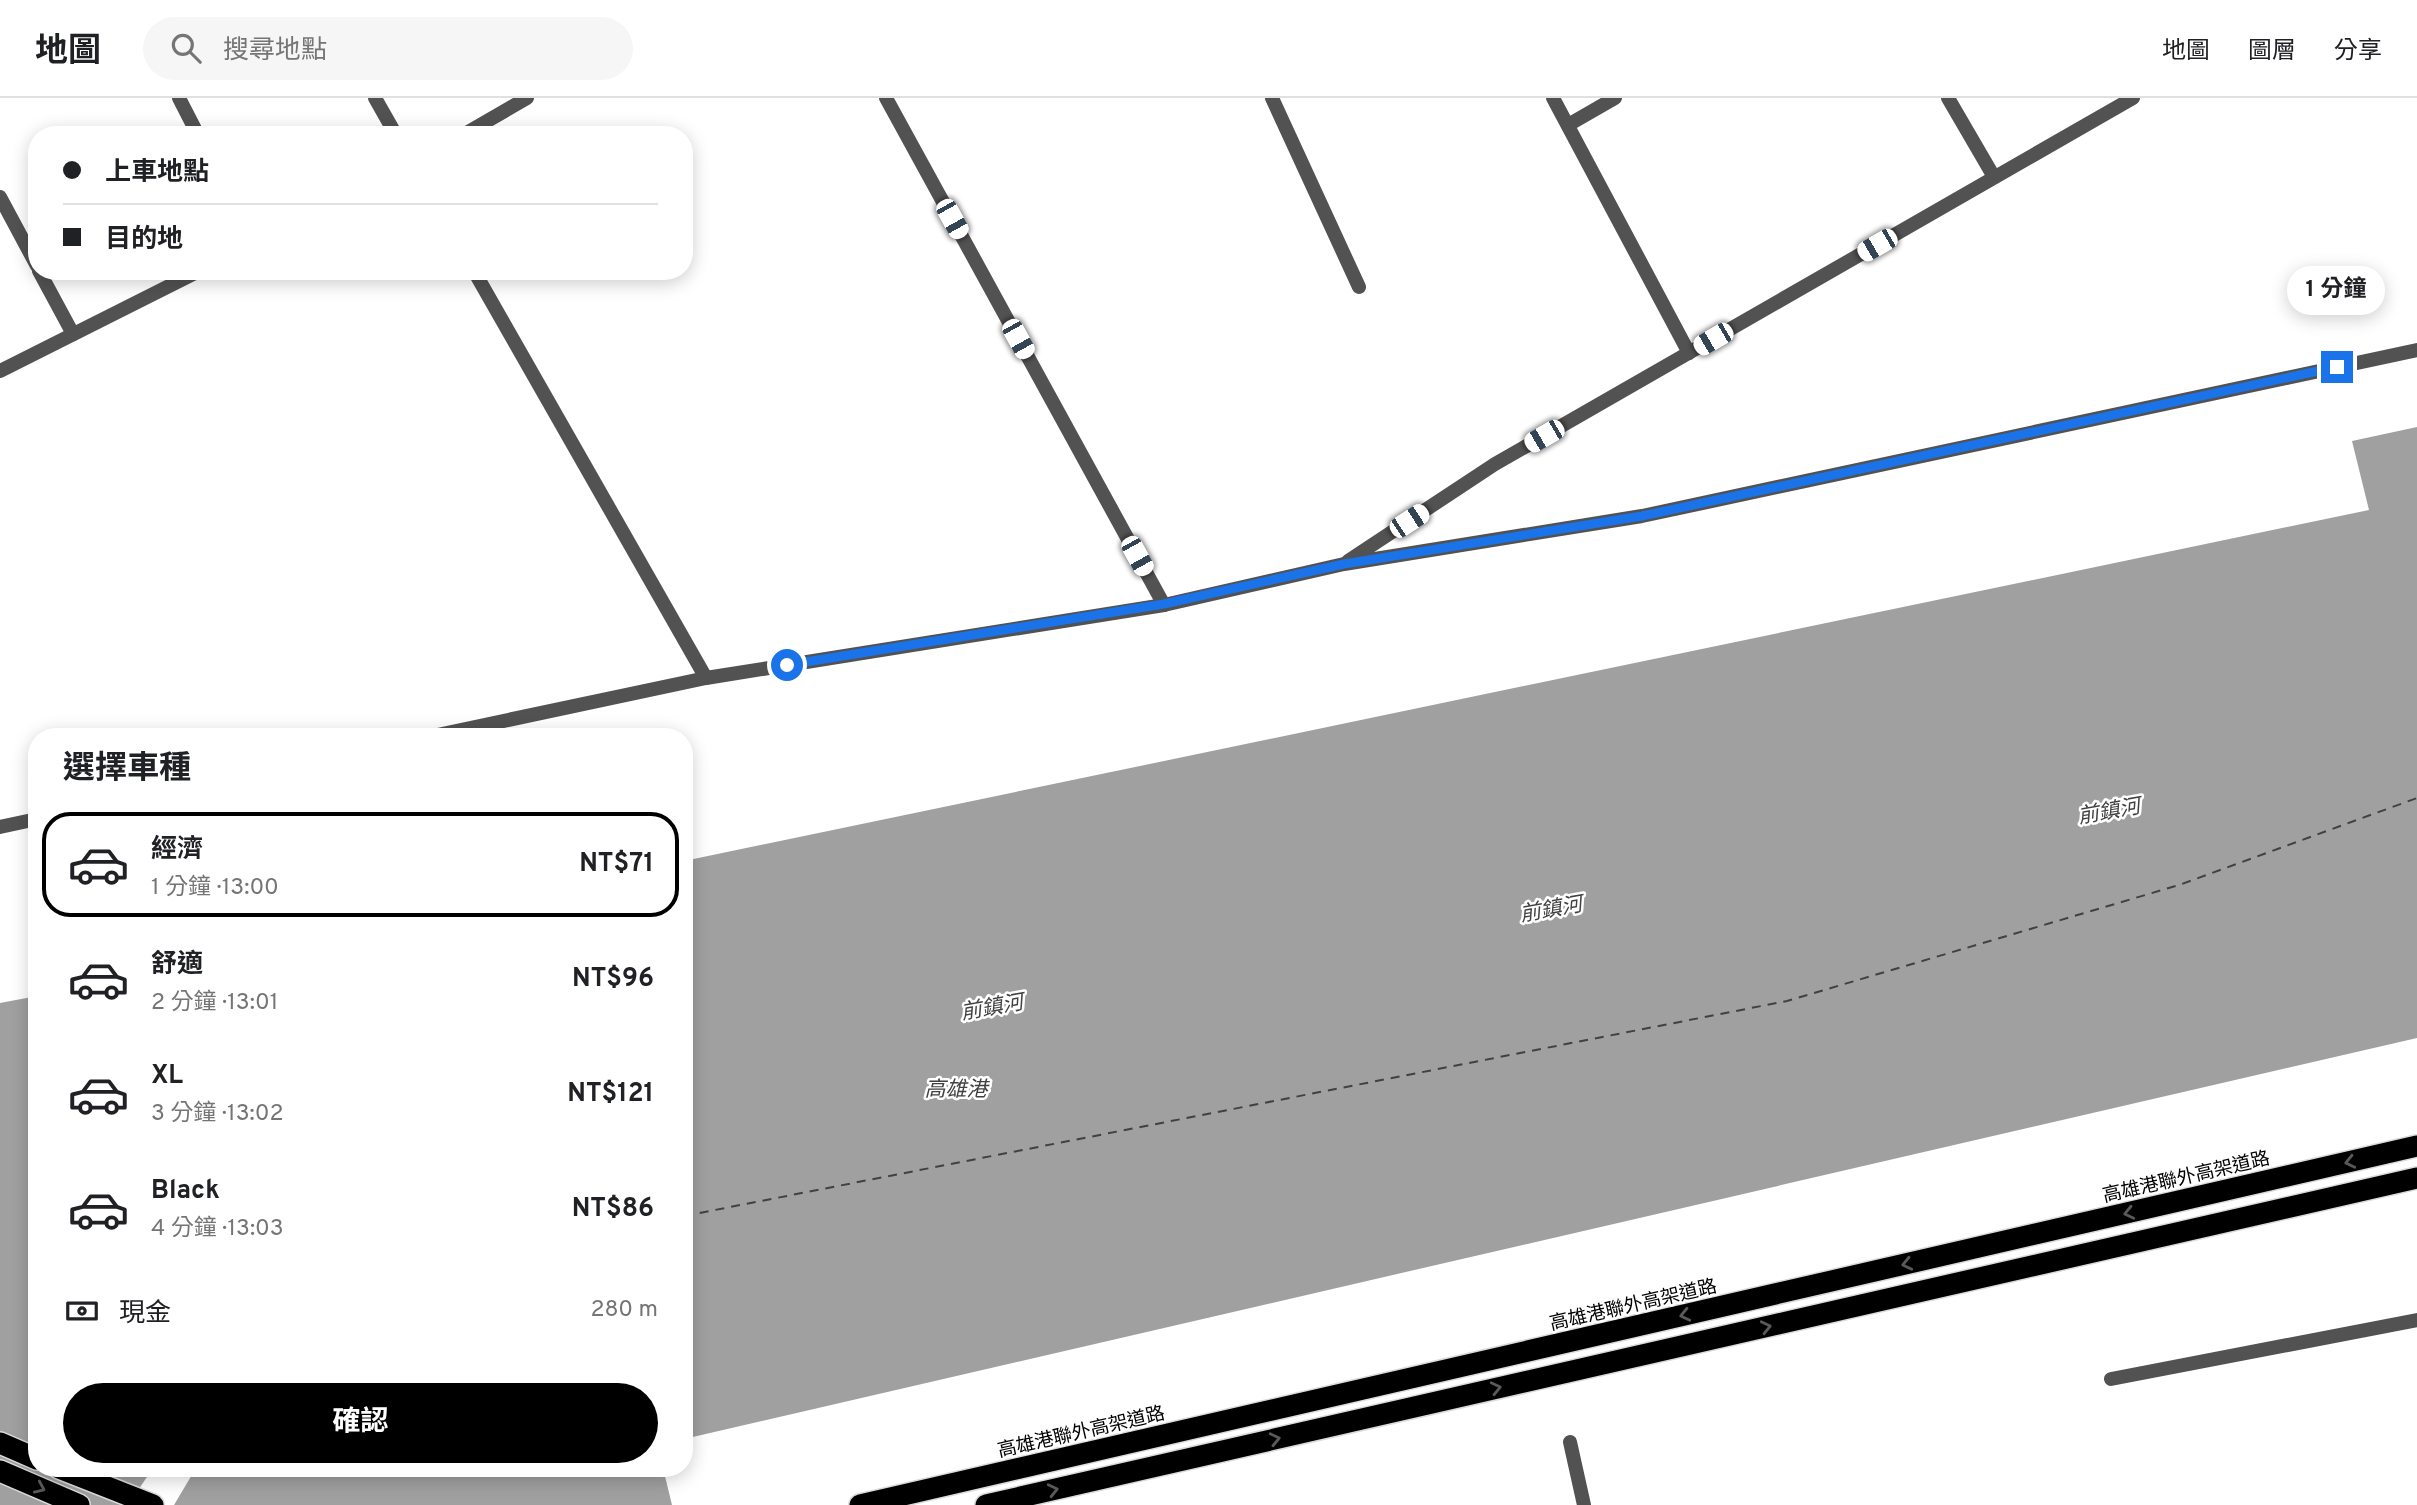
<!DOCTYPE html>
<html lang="zh-TW">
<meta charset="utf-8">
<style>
body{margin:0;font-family:Overpass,"Noto Sans TC",sans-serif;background:#f6f6f6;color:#202124;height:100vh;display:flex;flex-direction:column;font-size:26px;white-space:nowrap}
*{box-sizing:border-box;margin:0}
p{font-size:23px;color:#757577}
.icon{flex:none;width:38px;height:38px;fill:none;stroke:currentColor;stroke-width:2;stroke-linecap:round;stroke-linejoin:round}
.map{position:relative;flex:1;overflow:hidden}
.drawer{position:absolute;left:28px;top:630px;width:665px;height:749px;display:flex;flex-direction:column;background:#fff;border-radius:28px;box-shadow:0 4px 18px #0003}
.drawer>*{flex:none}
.banner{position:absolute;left:28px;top:28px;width:665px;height:154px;border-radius:28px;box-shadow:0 4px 18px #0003;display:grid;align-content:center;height:154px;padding:0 35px;background:#fff}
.end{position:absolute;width:32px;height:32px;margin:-16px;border:9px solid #1a73e8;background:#fff;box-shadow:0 0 0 4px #fff}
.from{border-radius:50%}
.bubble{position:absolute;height:49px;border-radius:24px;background:#fff;box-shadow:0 4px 18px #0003;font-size:23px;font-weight:700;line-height:49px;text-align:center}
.car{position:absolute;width:21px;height:42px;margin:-21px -10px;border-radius:9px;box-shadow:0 0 5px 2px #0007;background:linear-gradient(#fff 24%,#345 0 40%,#fff 0 76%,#345 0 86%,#fff 0)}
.banner b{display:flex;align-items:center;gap:24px;height:66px;font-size:26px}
.banner b+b{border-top:2px solid #e0e0e0}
.banner i{width:18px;height:18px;background:#202124}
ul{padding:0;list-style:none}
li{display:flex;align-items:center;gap:21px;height:105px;margin:0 14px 10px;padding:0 21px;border:4px solid transparent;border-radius:28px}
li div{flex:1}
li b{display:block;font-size:26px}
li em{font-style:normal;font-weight:700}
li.active{border-color:#000}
li>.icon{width:63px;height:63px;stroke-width:1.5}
h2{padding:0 35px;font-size:32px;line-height:84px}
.pay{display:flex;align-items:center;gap:18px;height:77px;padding:0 35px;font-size:26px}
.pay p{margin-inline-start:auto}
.action{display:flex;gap:14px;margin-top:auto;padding:14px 35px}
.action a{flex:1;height:80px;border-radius:42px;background:#000;color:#fff;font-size:28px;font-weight:700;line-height:80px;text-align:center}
header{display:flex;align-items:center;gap:42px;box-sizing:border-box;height:98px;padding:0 35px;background:#fff;border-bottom:2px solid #e0e0e0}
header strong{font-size:33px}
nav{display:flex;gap:38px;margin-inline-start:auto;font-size:24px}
.search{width:490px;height:63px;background:#f6f6f6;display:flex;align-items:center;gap:18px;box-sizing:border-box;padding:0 24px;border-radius:38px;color:#757577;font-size:26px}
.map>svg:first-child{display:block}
.water{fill:#a0a0a0}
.pier{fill:#fff}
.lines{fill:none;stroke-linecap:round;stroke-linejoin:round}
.ferry{stroke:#414141;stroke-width:2;stroke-dasharray:9 7;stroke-linecap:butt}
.highway-casing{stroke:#dbdbdb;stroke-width:24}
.lane{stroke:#525252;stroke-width:14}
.street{stroke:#525252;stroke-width:14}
.highway{stroke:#000;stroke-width:21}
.oneway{stroke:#595959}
.route{stroke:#1a73e8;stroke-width:9}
.labels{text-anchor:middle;stroke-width:5;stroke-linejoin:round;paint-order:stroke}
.street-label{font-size:19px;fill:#000;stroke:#fff}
.water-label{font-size:21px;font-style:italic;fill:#414141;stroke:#fff}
</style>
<header>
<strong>地圖</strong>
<div class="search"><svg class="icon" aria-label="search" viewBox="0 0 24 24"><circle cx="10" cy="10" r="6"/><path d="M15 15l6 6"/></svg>搜尋地點</div>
<nav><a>地圖</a><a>圖層</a><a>分享</a></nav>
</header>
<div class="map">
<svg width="2417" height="1407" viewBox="0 0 2417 1407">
<rect width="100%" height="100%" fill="#fff"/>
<g class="water">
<path d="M2417 329V940L684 1341V763L2369 412 2352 343Z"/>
<path d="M37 898V1370H663L672 1407H0V905Z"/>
</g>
<path class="pier" d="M153 1370H196L174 1407H128Z"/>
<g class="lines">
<path class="ferry" d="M684 1118 1787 903 2179 787 2417 700"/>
<g class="highway-casing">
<g id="highway">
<path d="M0 1345 37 1361"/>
<path d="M59 1370 153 1407"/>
<path d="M0 1373 79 1407"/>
<path d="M860 1407 2417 1048"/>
<path d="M986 1407 2417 1080"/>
</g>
</g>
<g class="lane">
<path d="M179 0 198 37"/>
<path d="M375 0 396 37"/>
<path d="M886 0 1164 507"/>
<path d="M1272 0 1359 189"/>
<path d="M1553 0 1689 255"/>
<path d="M1948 0 1994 79"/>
<path d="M1568 27 1615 0"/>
<path d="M463 37 527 0"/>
<path d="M0 99 37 168"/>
<path d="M39 173 73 236"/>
<path d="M474 173 706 580"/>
<path d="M0 273 199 173"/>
<path d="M1348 463 1495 366 2133 0"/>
<path d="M428 639 706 580 1164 507 1344 466 1642 418 2417 252"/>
<path d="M0 729 37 721"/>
<path d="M2111 1281 2417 1222"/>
</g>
<path class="street" d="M1570 1344 1584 1407"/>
<use href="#highway" class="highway"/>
</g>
<defs><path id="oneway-chevron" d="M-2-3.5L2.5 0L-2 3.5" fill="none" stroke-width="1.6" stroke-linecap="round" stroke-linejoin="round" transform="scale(1.75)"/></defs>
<g class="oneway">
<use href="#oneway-chevron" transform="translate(2350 1064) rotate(167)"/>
<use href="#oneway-chevron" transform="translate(2129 1115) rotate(167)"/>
<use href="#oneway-chevron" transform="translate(1907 1166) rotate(167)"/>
<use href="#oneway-chevron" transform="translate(1685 1217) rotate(167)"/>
<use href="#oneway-chevron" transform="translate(1766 1229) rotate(-13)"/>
<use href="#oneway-chevron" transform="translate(1496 1290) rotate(-13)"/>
<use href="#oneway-chevron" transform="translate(1275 1341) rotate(-13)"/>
<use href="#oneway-chevron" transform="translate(40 1390) rotate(24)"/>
<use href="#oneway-chevron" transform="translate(1053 1392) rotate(-13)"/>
</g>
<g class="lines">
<path class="route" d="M787 567 1164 506 1344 466 1642 418 2337 269"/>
</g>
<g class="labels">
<g class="street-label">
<text transform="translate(2186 1078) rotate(-13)" y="7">高雄港聯外高架道路</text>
<text transform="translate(1633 1206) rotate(-13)" y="7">高雄港聯外高架道路</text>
<text transform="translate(1081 1333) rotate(-13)" y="7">高雄港聯外高架道路</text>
</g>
<g class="water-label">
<text transform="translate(2109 713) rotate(-10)" y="7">前鎮河</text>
<text transform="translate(1551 811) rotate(-10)" y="7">前鎮河</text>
<text transform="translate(992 909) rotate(-10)" y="7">前鎮河</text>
<text x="956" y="998">高雄港</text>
</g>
</g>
</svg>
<i class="end from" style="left:787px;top:567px"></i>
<i class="end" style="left:2337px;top:269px"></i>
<div class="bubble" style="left:2287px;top:168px;width:98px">1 分鐘</div>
<i class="car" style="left:952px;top:121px;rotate:151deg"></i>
<i class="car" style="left:1877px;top:147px;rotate:240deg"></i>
<i class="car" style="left:1018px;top:241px;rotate:151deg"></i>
<i class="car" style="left:1713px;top:241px;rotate:240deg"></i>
<i class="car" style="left:1544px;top:338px;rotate:240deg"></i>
<i class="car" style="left:1409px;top:423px;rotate:57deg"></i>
<i class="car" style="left:1137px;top:458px;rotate:151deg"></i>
<div class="banner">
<b><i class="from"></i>上車地點</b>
<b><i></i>目的地</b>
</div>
<section class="drawer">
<h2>選擇車種</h2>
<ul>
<li class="active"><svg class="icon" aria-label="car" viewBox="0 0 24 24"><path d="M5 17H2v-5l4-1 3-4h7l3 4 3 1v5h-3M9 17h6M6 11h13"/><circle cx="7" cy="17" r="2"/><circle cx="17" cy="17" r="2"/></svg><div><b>經濟</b><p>1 分鐘 · 13:00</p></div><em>NT$71</em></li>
<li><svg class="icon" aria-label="car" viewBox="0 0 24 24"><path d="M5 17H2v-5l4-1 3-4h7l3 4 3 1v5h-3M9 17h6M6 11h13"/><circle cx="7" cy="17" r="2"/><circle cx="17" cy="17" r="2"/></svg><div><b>舒適</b><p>2 分鐘 · 13:01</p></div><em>NT$96</em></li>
<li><svg class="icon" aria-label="car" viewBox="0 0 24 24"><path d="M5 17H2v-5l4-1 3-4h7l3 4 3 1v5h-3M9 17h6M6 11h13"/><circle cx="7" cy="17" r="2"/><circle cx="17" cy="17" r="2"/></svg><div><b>XL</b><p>3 分鐘 · 13:02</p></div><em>NT$121</em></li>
<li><svg class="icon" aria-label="car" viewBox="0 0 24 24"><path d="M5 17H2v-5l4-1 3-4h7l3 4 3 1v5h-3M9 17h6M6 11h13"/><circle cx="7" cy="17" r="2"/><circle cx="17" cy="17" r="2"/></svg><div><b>Black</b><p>4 分鐘 · 13:03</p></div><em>NT$86</em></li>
</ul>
<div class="pay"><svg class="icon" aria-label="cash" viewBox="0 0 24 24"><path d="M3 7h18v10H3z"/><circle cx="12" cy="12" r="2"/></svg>現金<p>280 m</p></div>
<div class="action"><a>確認</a></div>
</section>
</div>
